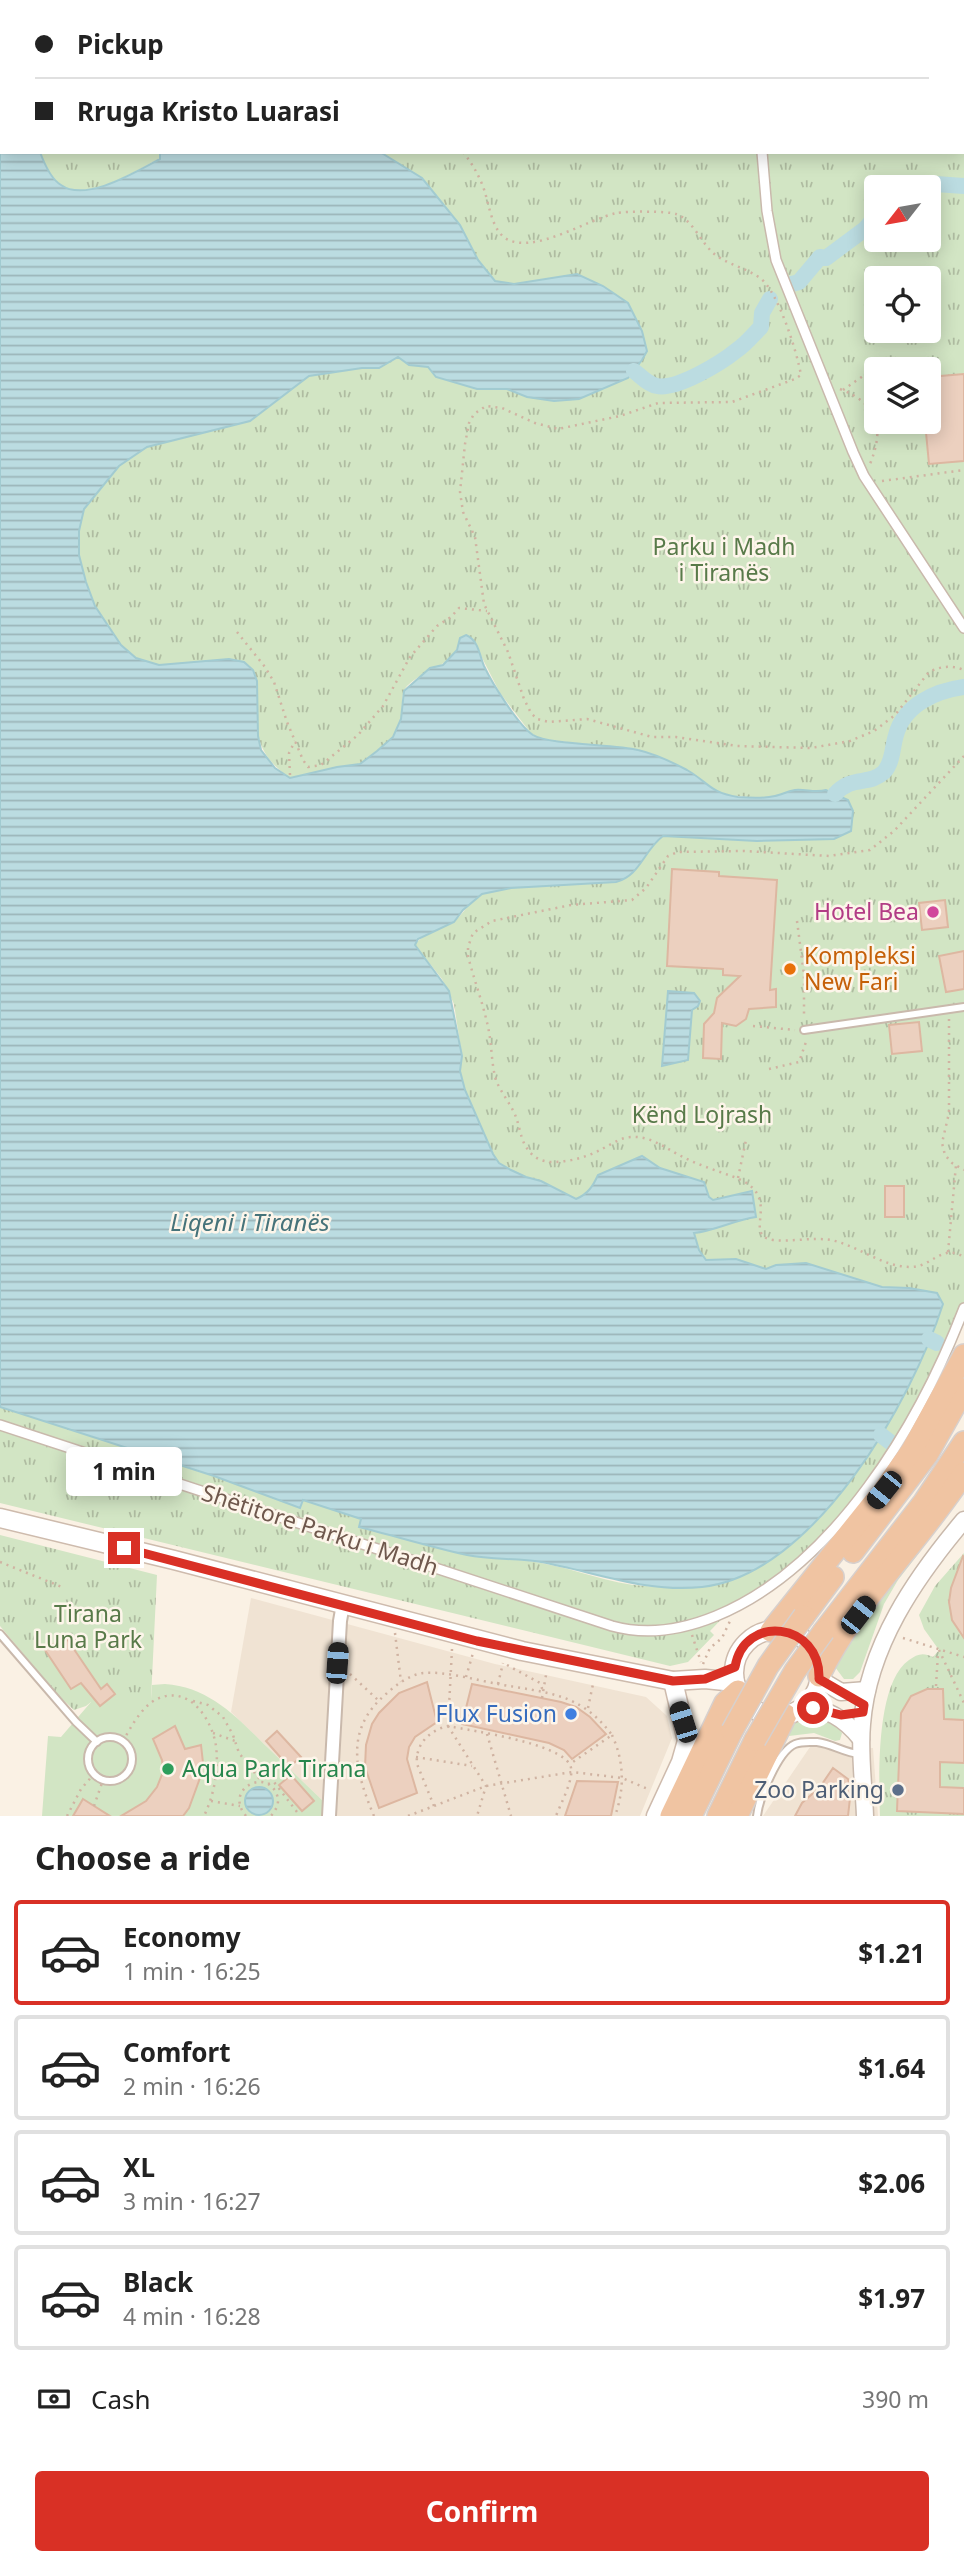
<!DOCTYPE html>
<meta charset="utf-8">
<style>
body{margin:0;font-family:"Noto Sans",sans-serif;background:#f2f2f2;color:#222;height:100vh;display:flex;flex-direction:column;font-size:26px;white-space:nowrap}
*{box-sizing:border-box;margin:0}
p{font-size:23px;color:#767676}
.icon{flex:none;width:38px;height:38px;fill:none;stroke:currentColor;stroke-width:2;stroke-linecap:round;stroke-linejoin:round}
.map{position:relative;height:1816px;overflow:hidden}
.panel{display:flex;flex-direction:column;background:#fff;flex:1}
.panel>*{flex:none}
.banner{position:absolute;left:0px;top:0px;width:964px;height:154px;box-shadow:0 4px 18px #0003;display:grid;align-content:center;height:154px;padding:0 35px;background:#fff}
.needle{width:46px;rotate:239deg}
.buttons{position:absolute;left:864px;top:175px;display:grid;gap:14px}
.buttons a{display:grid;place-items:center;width:77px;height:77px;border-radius:7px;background:#fff;box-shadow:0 4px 18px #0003;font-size:35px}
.end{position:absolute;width:32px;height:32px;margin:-16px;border:9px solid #d93025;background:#fff;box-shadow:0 0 0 4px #fff}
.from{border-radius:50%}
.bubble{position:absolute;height:49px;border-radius:7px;background:#fff;box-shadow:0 4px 18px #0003;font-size:23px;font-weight:700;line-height:49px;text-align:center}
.car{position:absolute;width:21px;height:42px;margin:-21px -10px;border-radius:9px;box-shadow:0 0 5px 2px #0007;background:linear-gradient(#222 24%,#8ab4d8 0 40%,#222 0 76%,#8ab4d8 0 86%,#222 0)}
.banner b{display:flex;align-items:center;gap:24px;height:66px;font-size:26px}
.banner b+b{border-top:2px solid #e0e0e0}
.banner i{width:18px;height:18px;background:#222}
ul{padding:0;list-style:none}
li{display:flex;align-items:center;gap:21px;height:105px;margin:0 14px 10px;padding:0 21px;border:4px solid #e0e0e0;border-radius:7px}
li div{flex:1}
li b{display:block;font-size:26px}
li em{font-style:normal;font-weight:700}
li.selected{border-color:#d93025}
li>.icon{width:63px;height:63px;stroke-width:1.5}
h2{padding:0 35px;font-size:32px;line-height:84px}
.pay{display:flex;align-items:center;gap:18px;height:77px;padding:0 35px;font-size:26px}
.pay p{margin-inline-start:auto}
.button{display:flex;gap:14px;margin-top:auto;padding:14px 35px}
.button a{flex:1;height:80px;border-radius:7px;background:#d93025;color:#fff;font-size:28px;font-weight:700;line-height:80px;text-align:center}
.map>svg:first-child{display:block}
.residential{fill:#f0e3d3}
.grass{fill:#d2e5c4}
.park{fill:url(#park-tufts);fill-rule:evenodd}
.water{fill:url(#water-rules);stroke:#a2cbd1;stroke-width:2}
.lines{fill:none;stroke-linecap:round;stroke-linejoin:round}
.canal{stroke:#bbdce1;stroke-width:16}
.building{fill:#ecd0bf;stroke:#ddb7a1;stroke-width:2}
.service-casing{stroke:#c9b9ac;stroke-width:10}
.pedestrian-casing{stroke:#c9b9ac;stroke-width:12}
.minor-casing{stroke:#c9b9ac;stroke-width:16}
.tertiary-casing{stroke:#c9b9ac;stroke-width:19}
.secondary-casing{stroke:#cebbad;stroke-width:21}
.trunk-casing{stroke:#d7d0cd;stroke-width:24}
.path{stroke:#d0b3a2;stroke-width:2.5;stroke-dasharray:2 5;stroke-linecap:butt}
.service{stroke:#fff;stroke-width:6}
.pedestrian{stroke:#fff;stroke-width:9}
.minor{stroke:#fff;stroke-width:12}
.tertiary{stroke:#fff;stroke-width:16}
.secondary{stroke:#fff;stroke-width:18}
.trunk{stroke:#f0c4a2;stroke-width:21}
.trunk-bridge-casing{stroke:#d7d0cd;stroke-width:24;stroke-linecap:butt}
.trunk-bridge{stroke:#f0c4a2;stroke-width:21}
.route{stroke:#d93025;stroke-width:9}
.hotel-dot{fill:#d1479c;stroke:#fdf5ea;stroke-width:2.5}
.food-dot{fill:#e8710a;stroke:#fdf5ea;stroke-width:2.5}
.shop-dot{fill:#3f7fe0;stroke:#fdf5ea;stroke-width:2.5}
.leisure-dot{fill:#2e9e5b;stroke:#fdf5ea;stroke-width:2.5}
.service-dot{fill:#5c6f8a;stroke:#fdf5ea;stroke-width:2.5}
.labels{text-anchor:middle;stroke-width:5;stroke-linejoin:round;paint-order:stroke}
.park-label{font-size:23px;fill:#587a49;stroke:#fdf5ea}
.hotel-label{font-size:23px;fill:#b23c85;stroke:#fdf5ea;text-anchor:end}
.food-label{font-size:23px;fill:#c56008;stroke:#fdf5ea;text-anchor:start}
.street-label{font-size:23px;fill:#6f584d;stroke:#fdf5ea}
.shop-label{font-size:23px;fill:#366cbe;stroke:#fdf5ea;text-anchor:end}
.leisure-label{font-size:23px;fill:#27864d;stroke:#fdf5ea;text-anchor:start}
.service-label{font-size:23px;fill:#4e5e75;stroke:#fdf5ea;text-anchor:end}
.water-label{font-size:24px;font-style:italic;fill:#46737a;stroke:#fdf5ea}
</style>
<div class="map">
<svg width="964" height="1816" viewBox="0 0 964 1816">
<defs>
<pattern id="park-tufts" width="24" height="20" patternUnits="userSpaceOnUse" patternTransform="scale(1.75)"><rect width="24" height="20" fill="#d2e5c4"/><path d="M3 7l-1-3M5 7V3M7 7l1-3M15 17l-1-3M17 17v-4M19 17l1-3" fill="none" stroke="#afbca1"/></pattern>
<pattern id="water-rules" width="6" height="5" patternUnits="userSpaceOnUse" patternTransform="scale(1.75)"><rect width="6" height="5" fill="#bbdce1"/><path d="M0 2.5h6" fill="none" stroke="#9cb5b9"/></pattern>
</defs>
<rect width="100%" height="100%" fill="#faf1e4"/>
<g class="residential">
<path d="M251 1598 495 1664 646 1697 667 1716 672 1738 640 1816H322V1800L231 1712Z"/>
<path d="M810 1747 873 1748 878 1816H763Z"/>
</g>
<g class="grass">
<path d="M918 1546 922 1549 898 1580 884 1604 860 1672 853 1679H844L835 1667 836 1656Z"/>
<path d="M165 1684C208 1687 235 1715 264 1744 284 1763 303 1782 322 1800V1816H42L48 1736 61 1737 91 1702 118 1698 151 1699 152 1685Z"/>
<path d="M814 1717 834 1723 842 1733 840 1740 835 1741 814 1733 789 1736C790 1722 802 1717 814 1717Z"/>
</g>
<g class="park">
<path d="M281 0H964V1302L919 1403 866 1483 826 1534 788 1570 736 1604 710 1631 714 1635 688 1662 670 1666 0 1503V1407L215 1476 299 1508 303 1500 361 1519 359 1526C395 1536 431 1547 467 1555 491 1560 517 1558 541 1563 576 1569 610 1584 645 1586 659 1587 719 1584 730 1580 833 1543 896 1416 937 1322L909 1288 882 1287 806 1263 776 1265 766 1269 736 1259 706 1260 699 1250 693 1232C713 1231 734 1220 755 1217L751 1191 713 1200 709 1197 703 1182 660 1168 642 1156 599 1175 593 1187 583 1196 576 1199 542 1181 526 1177 511 1170 499 1163 493 1154 465 1090 460 1071 462 1056 454 1004 442 979 415 945C421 935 440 929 451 923 463 917 469 900 482 894 508 882 585 884 616 882 640 876 644 850 663 836L757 841 834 839 848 800 826 790 816 793 796 790 772 797 759 798 725 795 708 787 689 771 653 754 634 749 548 740 533 736 500 693 472 638H461C452 669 428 666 407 686 399 695 404 712 400 723 394 738 376 758 359 764 352 766 344 765 337 767 321 770 306 775 290 778 251 751 256 725 257 681L229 659 159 665 136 658 121 645 95 606 86 582 79 555V531L84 509 119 465 147 447 250 421 309 376 362 368H379L398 357 409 365 428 367 436 377 477 389H507L527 397 554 401 579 399 627 378 642 360 577 274 514 284 495 281 478 260 460 225 422 178 380 152H962V2H280ZM877 187H929V240H877ZM877 278H929V331H877ZM877 369H929V422H877Z"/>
<path d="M40 152H160V158C137 170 86 203 61 185 51 179 44 163 40 152Z"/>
<path d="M0 1535 157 1575 151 1699 128 1707 118 1698 101 1708 91 1702 86 1706 74 1710 58 1695 0 1626Z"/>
<path d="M964 1553V1816H880C879 1779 875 1684 909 1660 917 1654 923 1652 933 1657L939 1650 924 1629 919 1615 935 1586Z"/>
</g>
<g class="water">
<path d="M0 0H281L2 2V152H40C44 163 51 179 61 185 86 203 137 171 160 159V152H380L422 178 460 225 478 260 495 281 514 284 577 274 603 286 628 303 642 331 647 351 642 360 628 378 579 399 554 401 527 397 507 389H477L436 377 428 367 409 365 398 357 379 368H362L309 376 250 421 147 447 119 466 84 509 79 531V555L86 582 95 606 121 645 136 658 159 665 229 659 244 662 253 670 257 681 258 736 261 750 275 768 290 778 337 767 360 764 377 751 393 737 401 719 404 691 430 668 443 665 457 650 460 638 466 635C479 641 479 654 484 666 492 683 518 725 533 735 549 745 615 744 638 750 655 754 672 762 687 770 708 782 710 793 738 797 750 798 763 799 775 796 781 795 788 791 795 790 806 789 815 793 826 790L848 800 853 811 851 831 834 839 795 840 757 841 663 836C644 850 640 876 616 882L511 888 482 894 463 910 454 922 418 939 415 945 449 991 462 1056 460 1071 465 1090 493 1154 499 1163 511 1170 526 1177 541 1181 576 1199C588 1194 593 1186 598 1175L642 1156 660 1168 704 1182 709 1197 713 1200 752 1191 756 1217C734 1220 715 1231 694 1233L699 1250 706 1260 736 1259 766 1269 776 1265 806 1263 882 1287 909 1288 937 1293 943 1304C912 1401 814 1575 702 1587 646 1593 595 1572 541 1562 516 1558 491 1560 467 1555 431 1547 395 1536 359 1527L361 1519 303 1500 300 1508 214 1476 0 1407Z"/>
<path d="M668 991 694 993 700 1001 698 1006 692 1010 688 1060 662 1066Z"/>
<circle cx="259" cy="1801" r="14"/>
</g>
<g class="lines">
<g class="canal">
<path d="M906 187 922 183 964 186"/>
<path d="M792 284 799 282 820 257 826 258 865 229 877 215"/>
<path d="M634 371C641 376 647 384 657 386 677 390 721 363 737 350 746 344 753 335 761 327L762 313 770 299"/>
<path d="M835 794C852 775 869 786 884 772 893 762 892 748 896 735 904 705 935 691 964 687"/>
<path d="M929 1339 937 1343"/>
<path d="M881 1435 890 1442"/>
</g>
</g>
<g class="building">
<path d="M964 374V461L929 464 925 422H929V377Z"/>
<path d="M672 869 719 872V876L777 880 770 990 776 989V1007L749 1009 746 1019 736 1026 722 1023 721 1059 703 1058 704 1024 714 1013 717 998 740 976 723 975V969L667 966Z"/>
<path d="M945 900 948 927 922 930 919 903Z"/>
<path d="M964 951V989L946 992 939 956Z"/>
<path d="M919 1022 922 1051 892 1054 889 1025Z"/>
<rect x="885" y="1186" width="19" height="31"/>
<path d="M963 1556 964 1557V1638L952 1620 949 1602 951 1588Z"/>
<path d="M65 1636 101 1689 107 1684 115 1694 100 1706 81 1683 71 1689 45 1650Z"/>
<path d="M427 1682 437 1722 415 1737 409 1747 407 1759 417 1793 379 1808 365 1767 366 1745 372 1724 379 1713 399 1693Z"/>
<path d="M472 1684 561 1702 576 1707 590 1717 606 1734 572 1759 564 1750 549 1743 462 1724Z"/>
<path d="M927 1689H943L944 1719 964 1720V1763L940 1762V1787L964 1788V1814L897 1811 901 1713 911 1696Z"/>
<path d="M175 1726 185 1749 201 1745 203 1763 200 1778 189 1808 183 1816H121L146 1801 157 1787 163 1772 162 1760 153 1739Z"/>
<path d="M277 1731 301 1757 289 1767 266 1741Z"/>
<path d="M833 1768 848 1779 851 1789 848 1816H795L802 1803 820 1787Z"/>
<path d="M291 1775 314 1801 302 1811 279 1785Z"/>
<path d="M577 1781 618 1782 611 1816H565Z"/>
<path d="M83 1799 110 1816H73Z"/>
</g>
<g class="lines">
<g class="service-casing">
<g id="service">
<path d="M804 1030 964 1007"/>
<path d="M0 1634 76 1722 97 1742"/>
<circle cx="110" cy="1759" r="22"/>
<path d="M757 1816C759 1798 778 1751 795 1744 802 1741 810 1742 817 1742 833 1744 844 1753 860 1754"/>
</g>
</g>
<g class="pedestrian-casing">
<g id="pedestrian">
<path d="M750 0 751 2"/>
<path d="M762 152 767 211 776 260 853 452 864 476 964 628"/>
<path d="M0 1425 612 1626C648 1636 682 1630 716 1616 835 1567 920 1423 964 1308"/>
</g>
</g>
<g class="minor-casing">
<path id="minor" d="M329 1816 340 1621 343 1604"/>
</g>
<g class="tertiary-casing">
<g id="tertiary">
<path d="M819 1679 841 1692 867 1690"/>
<path d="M800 1709C826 1706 845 1719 861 1739"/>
<path d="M865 1816C864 1786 859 1755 862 1724 868 1646 915 1578 964 1520"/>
</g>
</g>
<g class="secondary-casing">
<g id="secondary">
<path d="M0 1518 174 1560 522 1651 673 1681 705 1679 735 1682"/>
<circle cx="777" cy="1673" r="43"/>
<path d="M656 1816 681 1762 687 1741 673 1681"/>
</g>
</g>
<g class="trunk-casing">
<g id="trunk">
<path d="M853 1552 927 1455 964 1389"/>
<path d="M804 1616 833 1577"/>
<path d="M771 1631 884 1490 912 1450 964 1355"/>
<path d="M824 1631 924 1502 964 1442"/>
<path d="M819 1676C854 1603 920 1541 964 1473"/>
<path d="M671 1816 725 1703 738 1691"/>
<path d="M691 1816 732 1731"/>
<path d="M718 1816 755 1740"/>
<path d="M737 1816 786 1715"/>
</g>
</g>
<g class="path">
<path d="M321 2 323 0"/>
<path d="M463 152C471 162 477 172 482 184 489 200 490 227 505 238 533 256 587 219 617 213 627 211 667 211 676 214 694 220 701 245 717 256 730 265 746 268 760 278 778 291 797 352 801 375L795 379 732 402 658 403 620 416 558 429 535 423 502 408 486 406 474 414 469 423 465 444 460 492 463 512 475 537 484 604 508 652 524 699 531 713 537 719 549 722 587 719 652 737H676L737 746 811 748 850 741 874 731 895 715 929 672C941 666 952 665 964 670"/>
<path d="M879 369 917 359"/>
<path d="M840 389C878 404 885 427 870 464"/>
<path d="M843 390 863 376 877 370"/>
<path d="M882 481 964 470"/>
<path d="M237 632 265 667 274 682 287 722 303 760 308 767 321 765 358 735 383 706 410 657 437 626 451 617 459 608 487 611"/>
<path d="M964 756 894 831 870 850 829 856 744 851 678 852 668 856 646 888 632 900 571 905 492 921 473 933 468 947V956C474 980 483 1003 488 1027 492 1044 491 1063 496 1080 501 1093 511 1104 516 1117 520 1128 521 1142 529 1151 534 1158 543 1162 552 1162 568 1162 584 1158 598 1151 609 1146 620 1137 632 1137 652 1136 668 1150 685 1158 701 1166 718 1171 734 1177 786 1196 740 1235 773 1240 792 1242 813 1237 831 1240 859 1246 882 1267 911 1267 932 1267 942 1243 964 1257"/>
<path d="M290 775 289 753 295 741"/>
<path d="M797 921 804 975V1018"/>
<path d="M949 1019V1113L942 1143 945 1155 952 1163 964 1170"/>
<path d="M753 1026 795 1030"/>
<path d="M769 1069 799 1062 807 1039"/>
<path d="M738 1178 746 1140"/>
<path d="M948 1252 956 1165"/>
<path d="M0 1562 62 1587"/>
<path d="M395 1633 401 1682"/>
<path d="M692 1635 701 1662"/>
<path d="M903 1638 964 1657"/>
<path d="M452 1649 448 1726 486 1786 477 1816"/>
<path d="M939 1650 964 1703"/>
<path d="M703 1664 710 1648 722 1638 730 1621"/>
<path d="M507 1665 540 1683 543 1691"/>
<path d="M350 1674 378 1700"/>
<path d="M466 1677 473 1653"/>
<path d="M498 1684 503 1663"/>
<path d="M936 1686 938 1653"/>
<path d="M542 1698 546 1675"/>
<path d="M193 1701 208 1705 223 1717 233 1735 239 1753 262 1782"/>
<path d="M588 1708 593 1684"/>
<path d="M213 1733 235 1741"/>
<path d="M487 1734 511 1816"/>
<path d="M612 1735C624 1761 625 1788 615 1816"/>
<path d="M123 1741C131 1727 142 1706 157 1699 189 1684 212 1719 216 1746 219 1770 214 1795 204 1816"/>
<path d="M416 1757 472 1766"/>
<path d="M268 1784 274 1782 297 1812 296 1816"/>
<path d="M211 1801 240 1806"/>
<path d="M94 1806 103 1780"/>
<path d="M434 1806 417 1764C415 1744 430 1730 448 1726 473 1731 559 1743 570 1765 576 1776 560 1805 556 1816"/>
<path d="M67 1816 81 1789 94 1774"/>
<path d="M246 1816C223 1789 267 1767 277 1795 280 1803 276 1810 271 1816"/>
<path d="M374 1816C355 1771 344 1730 386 1694 396 1685 409 1675 423 1673 445 1671 476 1680 498 1684 546 1693 580 1692 612 1735L570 1764"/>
<path d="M408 1816 486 1786 572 1772 622 1778 650 1790"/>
</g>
<use href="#service" class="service"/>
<use href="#pedestrian" class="pedestrian"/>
<use href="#minor" class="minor"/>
<use href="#tertiary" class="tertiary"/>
<use href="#secondary" class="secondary"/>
<use href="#trunk" class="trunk"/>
<g class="trunk-bridge-casing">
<g id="trunk-bridge">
<path d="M732 1731 768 1666 804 1616"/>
<path d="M755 1740 795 1671 824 1631"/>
</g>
</g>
<use href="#trunk-bridge" class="trunk-bridge"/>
</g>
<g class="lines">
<path class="route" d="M124 1548 477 1641 673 1681 705 1679 735 1667C744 1613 821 1622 819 1679L864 1705 863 1712 841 1715 813 1708"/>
</g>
<circle class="hotel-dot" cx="933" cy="912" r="7"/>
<circle class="food-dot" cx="790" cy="969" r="7"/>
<circle class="shop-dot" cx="571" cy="1714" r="7"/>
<circle class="leisure-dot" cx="168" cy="1769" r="7"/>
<circle class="service-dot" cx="898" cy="1790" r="7"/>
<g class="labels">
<g class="park-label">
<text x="724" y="555">Parku i Madh<tspan x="724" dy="26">i Tiranës</tspan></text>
<text x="702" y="1123">Kënd Lojrash</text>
<text x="88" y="1622">Tirana<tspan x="88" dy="26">Luna Park</tspan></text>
</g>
<g class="hotel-label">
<text x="919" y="920">Hotel Bea</text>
</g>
<g class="food-label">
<text x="804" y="964">Kompleksi<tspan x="804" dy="26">New Fari</tspan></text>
</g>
<g class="street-label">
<text transform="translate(320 1530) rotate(18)" y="8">Shëtitore Parku i Madh</text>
</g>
<g class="shop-label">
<text x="557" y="1722">Flux Fusion</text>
</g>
<g class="leisure-label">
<text x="182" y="1777">Aqua Park Tirana</text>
</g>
<g class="service-label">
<text x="884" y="1798">Zoo Parking</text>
</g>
<g class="water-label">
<text x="250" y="1231">Liqeni i Tiranës</text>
</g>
</g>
</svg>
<div class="buttons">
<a><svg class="needle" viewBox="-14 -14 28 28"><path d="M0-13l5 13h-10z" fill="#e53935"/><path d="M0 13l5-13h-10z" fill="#767676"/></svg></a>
<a><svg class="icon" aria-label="locate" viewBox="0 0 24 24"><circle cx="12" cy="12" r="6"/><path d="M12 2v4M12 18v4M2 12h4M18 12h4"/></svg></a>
<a><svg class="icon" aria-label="layers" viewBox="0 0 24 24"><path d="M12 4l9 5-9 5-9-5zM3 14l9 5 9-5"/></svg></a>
</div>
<i class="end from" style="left:813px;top:1708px"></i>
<i class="end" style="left:124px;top:1548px"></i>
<div class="bubble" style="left:66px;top:1447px;width:116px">1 min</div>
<i class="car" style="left:884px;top:1490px;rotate:219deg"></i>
<i class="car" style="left:858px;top:1615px;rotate:38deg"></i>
<i class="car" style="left:337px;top:1663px;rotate:4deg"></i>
<i class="car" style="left:683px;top:1722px;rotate:342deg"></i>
<div class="banner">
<b><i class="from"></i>Pickup</b>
<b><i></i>Rruga Kristo Luarasi</b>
</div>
</div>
<section class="panel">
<h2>Choose a ride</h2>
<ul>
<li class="selected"><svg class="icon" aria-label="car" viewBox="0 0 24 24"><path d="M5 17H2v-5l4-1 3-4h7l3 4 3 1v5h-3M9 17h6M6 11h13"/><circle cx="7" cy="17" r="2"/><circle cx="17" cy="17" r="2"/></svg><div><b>Economy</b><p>1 min · 16:25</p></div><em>$1.21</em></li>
<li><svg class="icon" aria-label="car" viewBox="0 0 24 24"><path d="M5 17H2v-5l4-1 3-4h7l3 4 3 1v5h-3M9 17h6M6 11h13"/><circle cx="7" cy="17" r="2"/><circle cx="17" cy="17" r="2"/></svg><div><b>Comfort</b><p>2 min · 16:26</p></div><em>$1.64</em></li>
<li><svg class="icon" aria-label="car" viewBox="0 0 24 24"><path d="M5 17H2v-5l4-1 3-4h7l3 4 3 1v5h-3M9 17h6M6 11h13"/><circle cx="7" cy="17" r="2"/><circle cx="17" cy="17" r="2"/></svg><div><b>XL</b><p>3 min · 16:27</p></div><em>$2.06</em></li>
<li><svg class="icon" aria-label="car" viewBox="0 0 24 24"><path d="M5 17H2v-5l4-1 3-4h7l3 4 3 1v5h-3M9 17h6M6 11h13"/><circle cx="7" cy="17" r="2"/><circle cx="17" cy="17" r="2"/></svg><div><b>Black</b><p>4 min · 16:28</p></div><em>$1.97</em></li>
</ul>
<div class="pay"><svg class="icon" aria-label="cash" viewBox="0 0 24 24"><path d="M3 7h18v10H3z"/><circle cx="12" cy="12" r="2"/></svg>Cash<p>390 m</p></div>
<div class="button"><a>Confirm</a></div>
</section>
